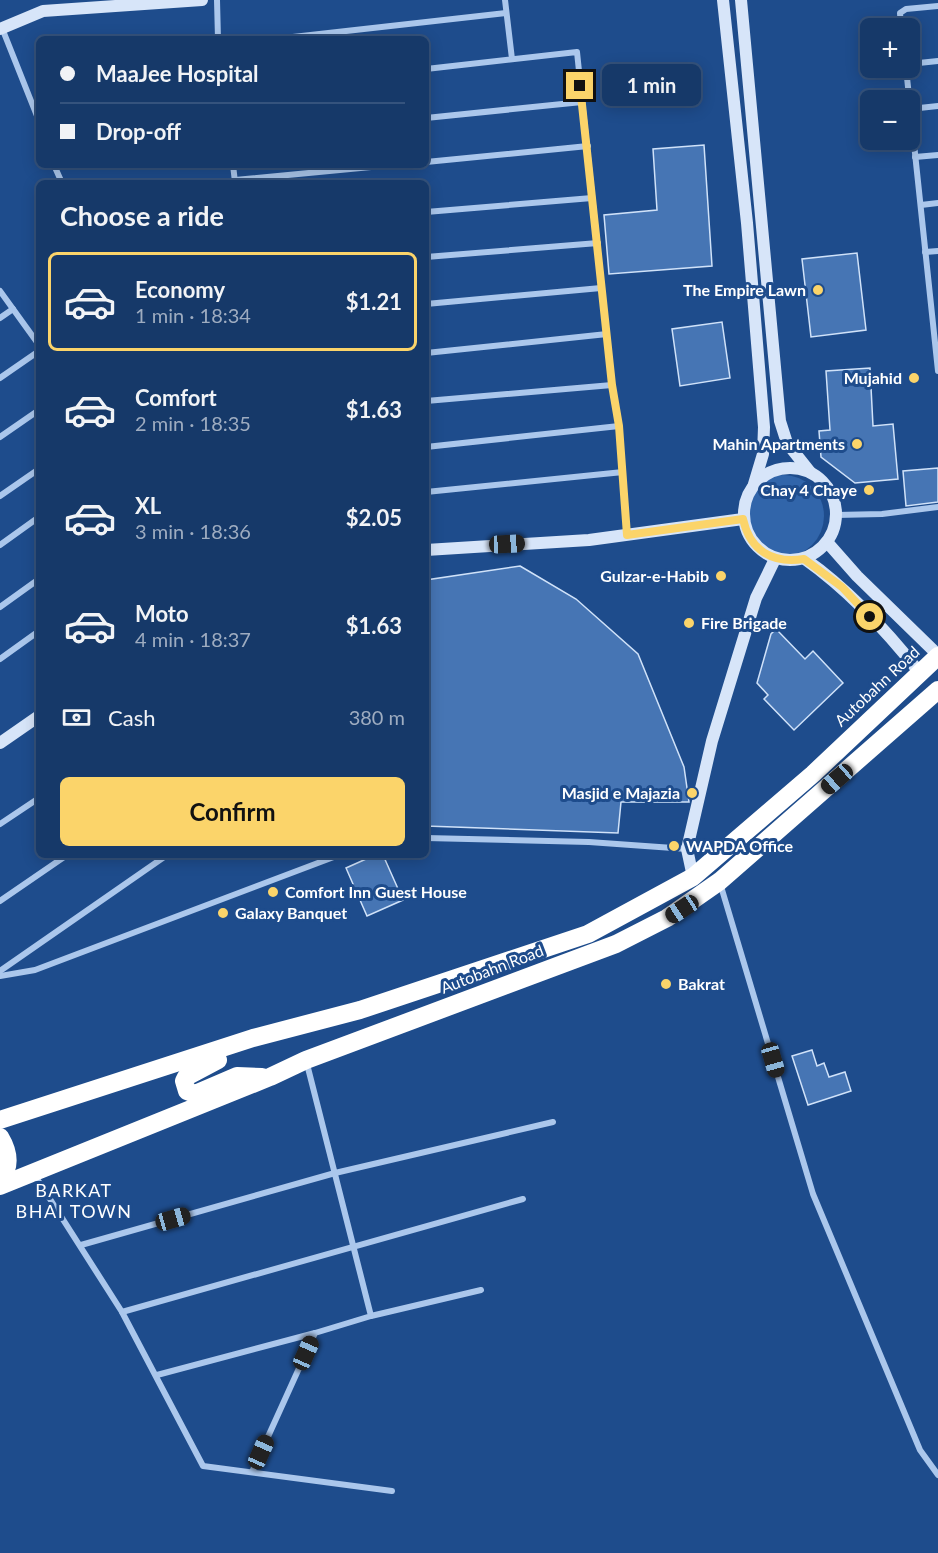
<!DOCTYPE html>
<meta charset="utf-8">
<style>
body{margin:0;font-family:Lato,sans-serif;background:#234471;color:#f1f3f6;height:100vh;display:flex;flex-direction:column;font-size:22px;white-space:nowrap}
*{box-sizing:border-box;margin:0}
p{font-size:20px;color:#9eacc0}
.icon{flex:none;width:33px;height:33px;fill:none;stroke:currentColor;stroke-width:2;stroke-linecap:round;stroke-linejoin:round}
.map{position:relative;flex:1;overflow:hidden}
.sheet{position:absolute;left:36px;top:180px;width:393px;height:678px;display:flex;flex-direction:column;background:#163969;border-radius:9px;box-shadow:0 3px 15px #0003,0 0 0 2px #35537d}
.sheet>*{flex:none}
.top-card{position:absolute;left:36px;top:36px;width:393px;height:132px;border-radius:9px;box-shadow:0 3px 15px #0003,0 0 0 2px #35537d;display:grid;align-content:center;height:132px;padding:0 24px;background:#163969}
.fabs{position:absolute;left:860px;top:18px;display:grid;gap:12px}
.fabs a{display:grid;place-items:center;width:60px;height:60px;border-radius:9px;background:#163969;box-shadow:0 3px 15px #0003,0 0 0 2px #35537d;font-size:30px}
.end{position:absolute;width:27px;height:27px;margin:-14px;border:8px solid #fbd46a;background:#111;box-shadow:0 0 0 3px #111}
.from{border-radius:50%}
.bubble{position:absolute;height:42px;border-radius:9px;background:#163969;box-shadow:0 3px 15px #0003,0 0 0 2px #35537d;font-size:20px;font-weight:700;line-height:42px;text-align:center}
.car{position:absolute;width:18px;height:36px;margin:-18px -9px;border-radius:8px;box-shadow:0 0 4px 2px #0007;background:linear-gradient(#222 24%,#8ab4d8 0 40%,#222 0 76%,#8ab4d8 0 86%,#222 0)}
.top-card b{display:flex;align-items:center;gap:21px;height:57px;font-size:22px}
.top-card b+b{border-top:2px solid #35537d}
.top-card i{width:15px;height:15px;background:#f1f3f6}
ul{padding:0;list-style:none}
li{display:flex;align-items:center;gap:18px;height:99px;margin:0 12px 9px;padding:0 12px;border:3px solid transparent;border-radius:9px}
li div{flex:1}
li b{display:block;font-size:22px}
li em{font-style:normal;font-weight:700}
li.selected{border-color:#fbd46a}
li>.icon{width:54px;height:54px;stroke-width:1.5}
h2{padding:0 24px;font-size:27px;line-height:72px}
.pay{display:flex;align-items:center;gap:15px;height:66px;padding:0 24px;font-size:22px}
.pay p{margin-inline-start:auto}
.button{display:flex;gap:12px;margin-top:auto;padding:12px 24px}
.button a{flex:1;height:69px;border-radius:9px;background:#fbd46a;color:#111;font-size:24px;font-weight:700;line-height:69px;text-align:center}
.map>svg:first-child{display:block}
.green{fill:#3165aa}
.building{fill:#4675b4;stroke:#d0e2f9;stroke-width:1.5}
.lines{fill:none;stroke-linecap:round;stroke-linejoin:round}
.street{stroke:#abc7ec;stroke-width:6}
.secondary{stroke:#d7e5f9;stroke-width:12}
.highway{stroke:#fff;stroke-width:18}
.route{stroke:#fbd46a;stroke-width:8}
.poi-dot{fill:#fbd46a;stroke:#1e4c8c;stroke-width:2}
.labels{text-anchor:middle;stroke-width:6;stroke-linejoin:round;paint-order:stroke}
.poi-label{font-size:16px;font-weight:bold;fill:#fff;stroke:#1e4c8c;text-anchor:end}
.street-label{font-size:16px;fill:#fff;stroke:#1e4c8c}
.neighbourhood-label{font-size:18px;letter-spacing:1.5px;fill:#fff;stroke:#1e4c8c}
</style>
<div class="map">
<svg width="938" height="1553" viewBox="0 0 938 1553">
<rect width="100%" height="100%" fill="#1e4c8c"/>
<circle class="green" cx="783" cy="516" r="41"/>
<g class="building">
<path d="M704 145 712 266 609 274 604 215 657 210 653 149Z"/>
<path d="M857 253 866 330 811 337 802 259Z"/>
<path d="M722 322 730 378 680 386 672 329Z"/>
<path d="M870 368 873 426 893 424 898 479 855 483 821 457 819 431 830 430 826 371Z"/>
<path d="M938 468V502L906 506 903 471Z"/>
<path d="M520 566 576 599 638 654 684 767 689 802H621L618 833 426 826V580Z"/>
<path d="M776 629 805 659 813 651 843 683 794 730 764 699 768 695 757 683 771 634Z"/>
<path d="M375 855H383L403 900 367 916 346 868Z"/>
<path d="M812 1050 817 1066 824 1063 829 1077 845 1072 851 1091 808 1105 792 1056Z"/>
</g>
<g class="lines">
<g class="street">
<path d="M217 0 218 39"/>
<path d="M505 0 512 59"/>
<path d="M2 28 39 121"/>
<path d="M901 28 900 13 906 9 938 6"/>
<path d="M275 39 506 13"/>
<path d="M909 64 938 61"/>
<path d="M906 68 938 371"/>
<path d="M426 69 577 52 612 385 619 426 627 535"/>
<path d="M910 109 938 106"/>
<path d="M426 118 582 102"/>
<path d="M915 157 938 155"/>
<path d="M426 162 588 146"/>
<path d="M54 165 62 183"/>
<path d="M233 165 235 182"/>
<path d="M235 180 392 165"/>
<path d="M921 205 938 203"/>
<path d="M426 212 592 198"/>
<path d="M925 252 938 251"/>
<path d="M426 257 598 243"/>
<path d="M0 291 39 345"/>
<path d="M426 304 601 288"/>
<path d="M0 318 13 309"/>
<path d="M426 353 607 334"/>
<path d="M0 378 39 351"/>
<path d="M426 401 612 385"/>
<path d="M0 437 39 410"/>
<path d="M426 447 619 426"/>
<path d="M426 492 623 472"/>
<path d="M0 496 39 469"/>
<path d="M836 515 882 514 938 507"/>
<path d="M0 545 39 517"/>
<path d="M0 607 39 579"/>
<path d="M0 659 39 631"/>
<path d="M0 824 39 798"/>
<path d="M426 838 589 842 687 849"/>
<path d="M720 883 813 1194 920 1450 938 1475"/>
<path d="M0 901 67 855"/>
<path d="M0 971 167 855"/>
<path d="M0 976 35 970 339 855"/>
<path d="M34 1174 122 1312 203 1466 392 1491"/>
<path d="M81 1245 335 1173 553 1122"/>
<path d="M122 1312 523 1199"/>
<path d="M371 1316 481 1290"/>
<path d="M157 1375 315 1333"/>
<path d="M252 1472 315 1333 371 1316 307 1064"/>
</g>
<g class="secondary">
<path d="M723 0 747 223 764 427 763 454 754 484"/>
<path d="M741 0 780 421 787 443 810 472"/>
<path d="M0 29 43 11 202 0"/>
<circle cx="790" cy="514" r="46"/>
<path d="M827 542 857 576 938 655"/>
<path d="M426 550 589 540 743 519"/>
<path d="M805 559C849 590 886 630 920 673"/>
<path d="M0 743 39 716"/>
<path d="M693 877 687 849 712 741 756 598 775 559"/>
</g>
<g class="highway">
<path d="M218 1060 186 1077 184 1081 187 1091 195 1094 237 1076 262 1077"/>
<path d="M0 1120 253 1038 360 1010 588 934 693 877 813 774 938 656"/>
<path d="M0 1137C9 1152 11 1167 0 1181"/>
<path d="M0 1186 270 1077 306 1060 616 944 667 918 720 881 938 690"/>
</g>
</g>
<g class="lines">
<path class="route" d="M580 86 612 385 619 426 627 535 743 519C750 551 773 564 804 559L842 587 870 617"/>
</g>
<g class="poi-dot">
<circle cx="818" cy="290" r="6"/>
<circle cx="914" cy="378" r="6"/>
<circle cx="857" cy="444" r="6"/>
<circle cx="869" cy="490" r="6"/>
<circle cx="721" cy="576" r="6"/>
<circle cx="689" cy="623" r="6"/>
<circle cx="692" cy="793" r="6"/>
<circle cx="674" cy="846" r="6"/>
<circle cx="273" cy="892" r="6"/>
<circle cx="223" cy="913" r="6"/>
<circle cx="666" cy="984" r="6"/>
</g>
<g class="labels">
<g class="poi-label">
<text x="806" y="296">The Empire Lawn</text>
<text x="902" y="384">Mujahid</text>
<text x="845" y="450">Mahin Apartments</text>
<text x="857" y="496">Chay 4 Chaye</text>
<text x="709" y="582">Gulzar-e-Habib</text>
<text x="701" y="629" text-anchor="start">Fire Brigade</text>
<text x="680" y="799">Masjid e Majazia</text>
<text x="686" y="852" text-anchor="start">WAPDA Office</text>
<text x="285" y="898" text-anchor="start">Comfort Inn Guest House</text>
<text x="235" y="919" text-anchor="start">Galaxy Banquet</text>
<text x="678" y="990" text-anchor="start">Bakrat</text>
</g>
<g class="street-label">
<text transform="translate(877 686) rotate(-43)" y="6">Autobahn Road</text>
<text transform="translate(492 969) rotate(-21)" y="6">Autobahn Road</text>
</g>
<g class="neighbourhood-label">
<text x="74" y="1197">BARKAT<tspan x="74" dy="21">BHAI TOWN</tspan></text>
</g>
</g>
</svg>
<div class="fabs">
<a>+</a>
<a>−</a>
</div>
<i class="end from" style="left:870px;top:617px"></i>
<i class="end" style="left:580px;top:86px"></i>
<div class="bubble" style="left:602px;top:64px;width:99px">1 min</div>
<i class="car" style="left:507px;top:544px;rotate:87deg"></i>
<i class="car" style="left:837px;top:779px;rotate:229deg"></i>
<i class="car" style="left:682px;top:909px;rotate:237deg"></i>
<i class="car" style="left:773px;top:1060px;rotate:164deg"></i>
<i class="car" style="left:173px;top:1219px;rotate:74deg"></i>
<i class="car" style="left:306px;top:1353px;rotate:24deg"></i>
<i class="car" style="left:261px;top:1452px;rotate:24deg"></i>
<div class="top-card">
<b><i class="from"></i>MaaJee Hospital</b>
<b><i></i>Drop-off</b>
</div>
<section class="sheet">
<h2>Choose a ride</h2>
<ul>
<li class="selected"><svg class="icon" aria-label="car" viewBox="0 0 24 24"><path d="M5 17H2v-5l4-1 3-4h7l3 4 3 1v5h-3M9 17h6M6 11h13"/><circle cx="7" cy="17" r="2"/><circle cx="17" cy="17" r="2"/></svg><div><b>Economy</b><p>1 min · 18:34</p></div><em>$1.21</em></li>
<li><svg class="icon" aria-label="car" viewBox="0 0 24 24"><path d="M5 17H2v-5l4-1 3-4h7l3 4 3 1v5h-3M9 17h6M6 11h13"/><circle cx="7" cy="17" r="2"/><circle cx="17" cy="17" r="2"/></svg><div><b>Comfort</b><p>2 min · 18:35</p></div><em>$1.63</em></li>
<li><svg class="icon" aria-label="car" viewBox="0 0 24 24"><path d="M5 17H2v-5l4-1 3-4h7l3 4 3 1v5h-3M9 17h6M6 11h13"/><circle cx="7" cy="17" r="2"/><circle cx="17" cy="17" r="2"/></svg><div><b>XL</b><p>3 min · 18:36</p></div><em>$2.05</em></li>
<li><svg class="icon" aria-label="car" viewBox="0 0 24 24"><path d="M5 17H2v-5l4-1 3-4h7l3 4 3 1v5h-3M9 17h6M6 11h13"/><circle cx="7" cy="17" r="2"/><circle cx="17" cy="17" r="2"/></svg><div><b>Moto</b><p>4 min · 18:37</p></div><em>$1.63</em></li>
</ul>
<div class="pay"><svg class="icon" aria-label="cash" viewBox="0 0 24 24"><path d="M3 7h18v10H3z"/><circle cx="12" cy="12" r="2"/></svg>Cash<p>380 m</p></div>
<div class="button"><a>Confirm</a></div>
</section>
</div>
